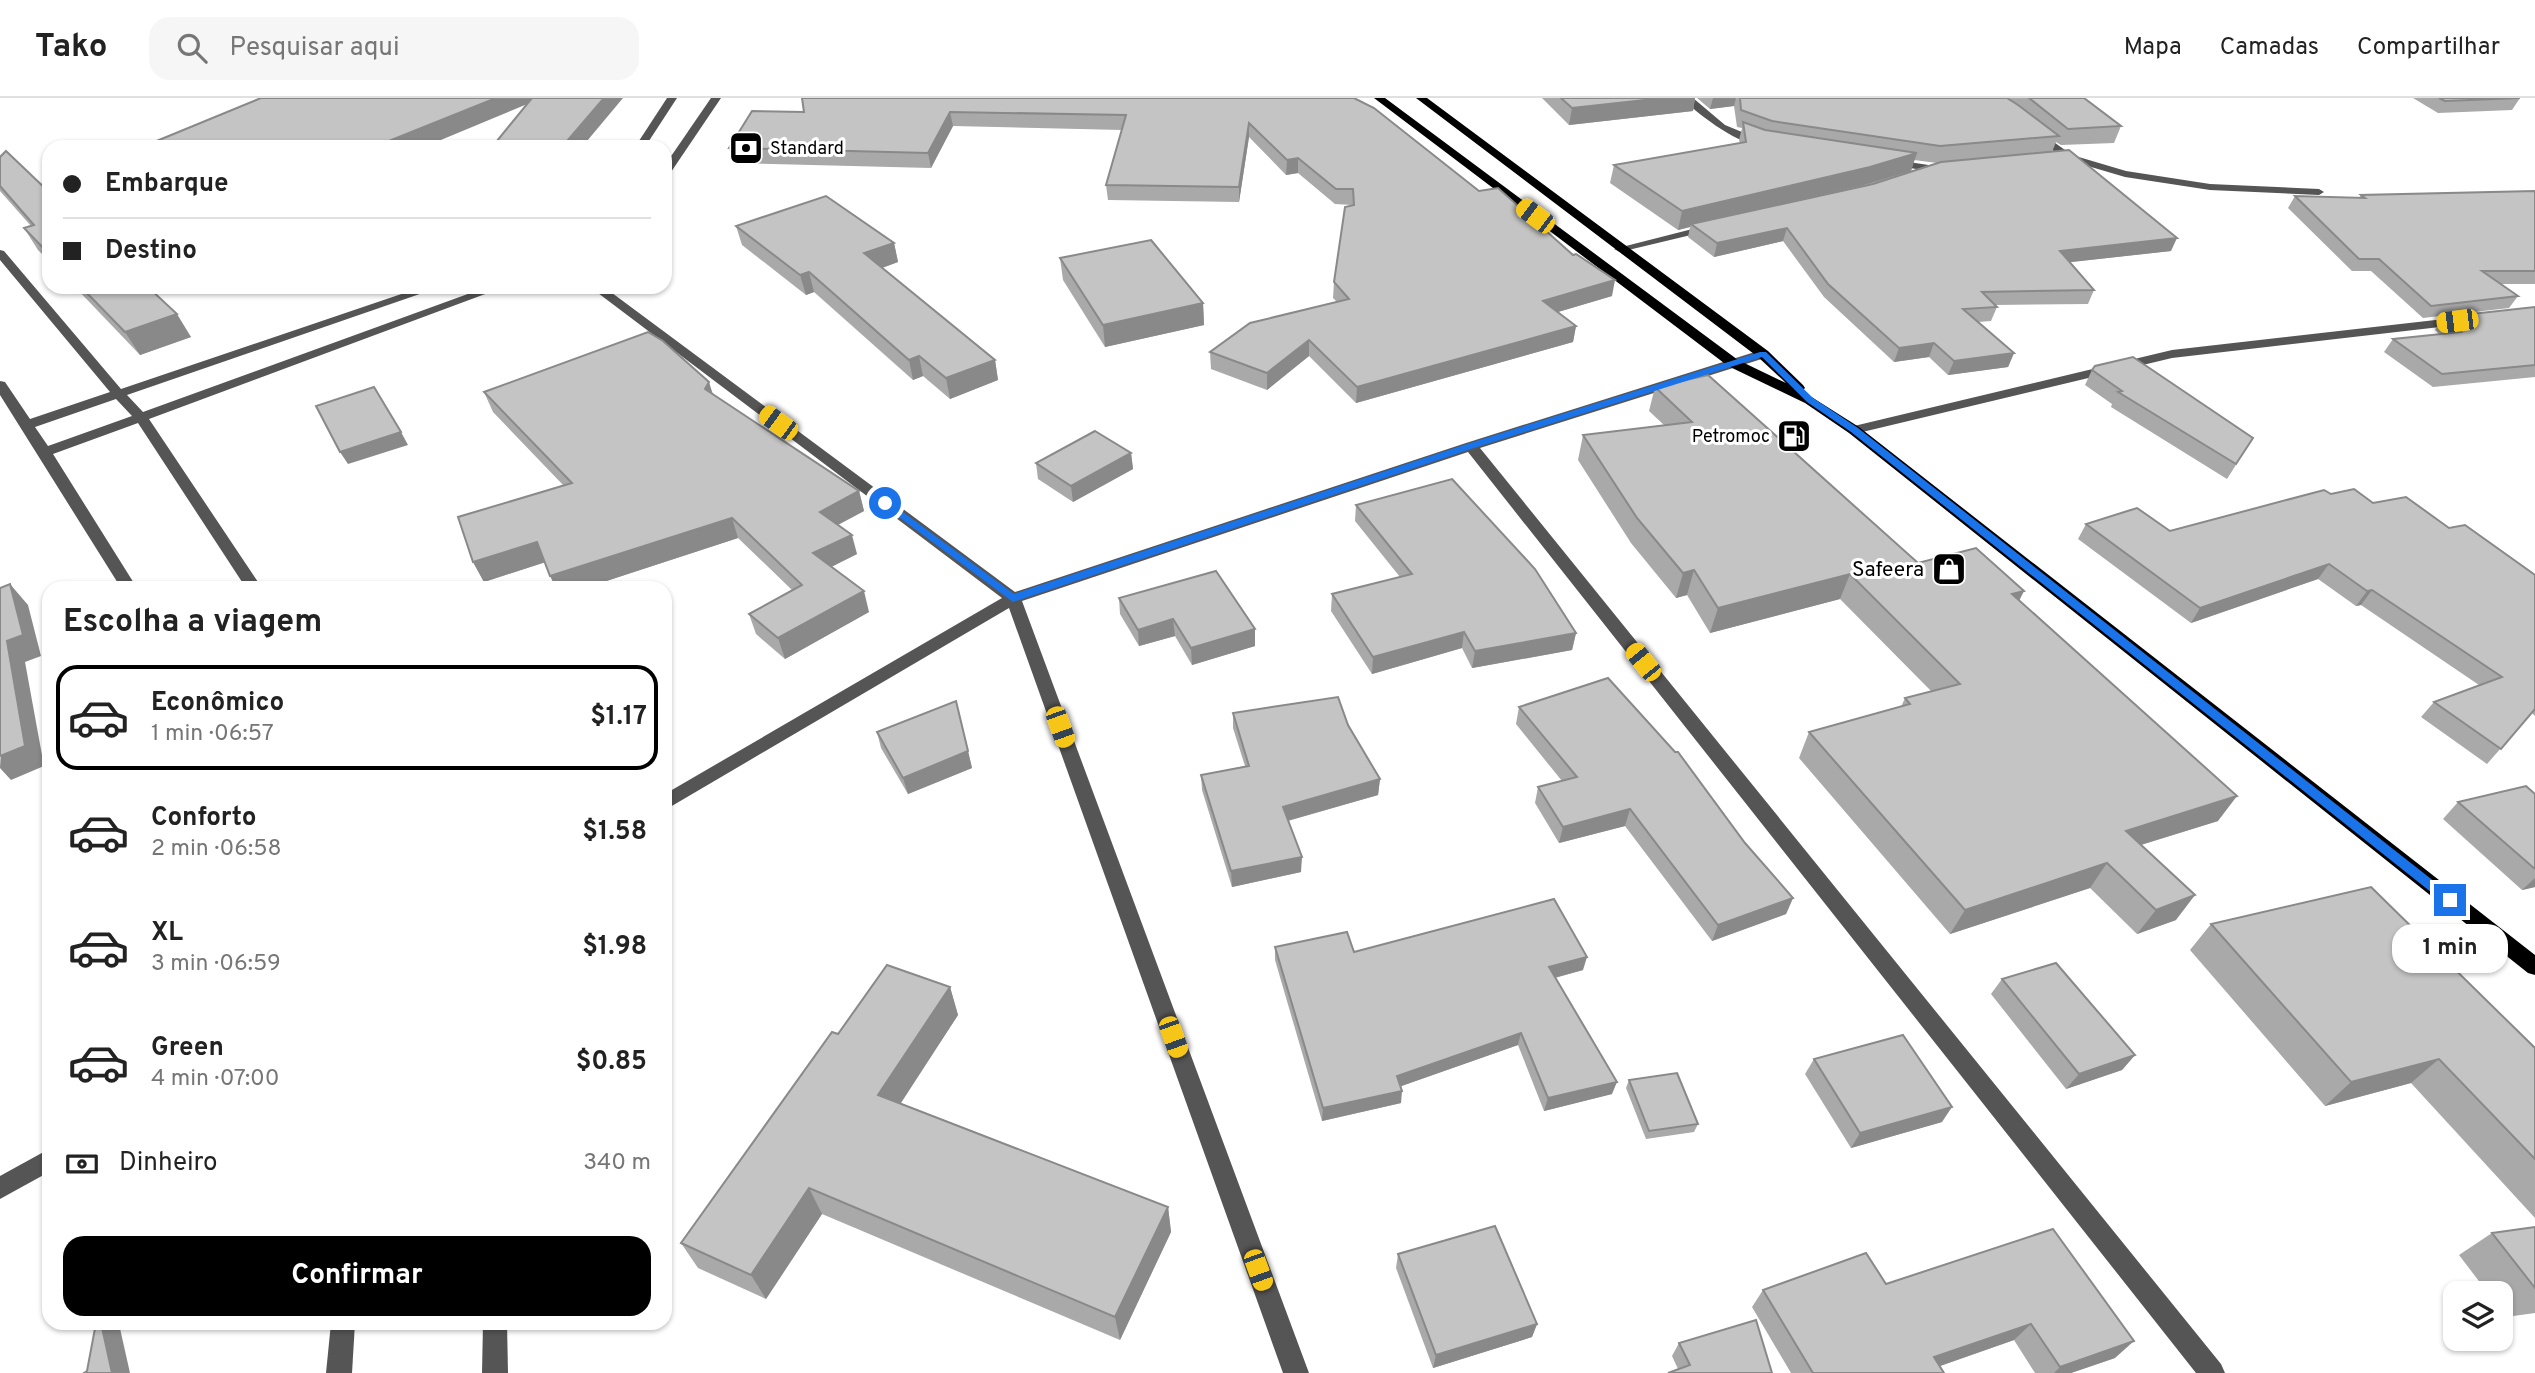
<!DOCTYPE html>
<html lang="pt">
<meta charset="utf-8">
<style>
body{margin:0;font-family:Overpass,sans-serif;background:#f6f6f6;color:#222;height:100vh;display:flex;flex-direction:column;font-size:26px;white-space:nowrap}
*{box-sizing:border-box;margin:0}
p{font-size:23px;color:#767676}
.icon{flex:none;width:38px;height:38px;fill:none;stroke:currentColor;stroke-width:2;stroke-linecap:round;stroke-linejoin:round}
.map{position:relative;flex:1;overflow:hidden}
.panel{position:absolute;left:42px;top:483px;width:630px;height:749px;display:flex;flex-direction:column;background:#fff;border-radius:21px;box-shadow:0 2px 5px #0004}
.panel>*{flex:none}
.banner{position:absolute;left:42px;top:42px;width:630px;height:154px;border-radius:21px;box-shadow:0 2px 5px #0004;display:grid;align-content:center;height:154px;padding:0 21px;background:#fff}
.fabs{position:absolute;left:2443px;top:1183px;display:grid;gap:14px}
.fabs a{display:grid;place-items:center;width:70px;height:70px;border-radius:14px;background:#fff;box-shadow:0 2px 5px #0004;font-size:35px}
.end{position:absolute;width:32px;height:32px;margin:-16px;border:9px solid #1a73e8;background:#fff;box-shadow:0 0 0 4px #fff}
.from{border-radius:50%}
.bubble{position:absolute;height:49px;border-radius:21px;background:#fff;box-shadow:0 2px 5px #0004;font-size:23px;font-weight:700;line-height:49px;text-align:center}
.car{position:absolute;width:21px;height:42px;margin:-21px -10px;border-radius:9px;box-shadow:0 0 5px 2px #0007;background:linear-gradient(#f5c518 24%,#345 0 40%,#f5c518 0 76%,#345 0 86%,#f5c518 0)}
.banner b{display:flex;align-items:center;gap:24px;height:66px;font-size:26px}
.banner b+b{border-top:2px solid #e0e0e0}
.banner i{width:18px;height:18px;background:#222}
ul{padding:0;list-style:none}
li{display:flex;align-items:center;gap:21px;height:105px;margin:0 14px 10px;padding:0 7px;border:4px solid transparent;border-radius:21px}
li div{flex:1}
li b{display:block;font-size:26px}
li em{font-style:normal;font-weight:700}
li.active{border-color:#000}
li>.icon{width:63px;height:63px;stroke-width:1.5}
h2{padding:0 21px;font-size:32px;line-height:84px}
.pay{display:flex;align-items:center;gap:18px;height:77px;padding:0 21px;font-size:26px}
.pay p{margin-inline-start:auto}
.primary-button{display:flex;gap:14px;margin-top:auto;padding:14px 21px}
.primary-button a{flex:1;height:80px;border-radius:21px;background:#000;color:#fff;font-size:28px;font-weight:700;line-height:80px;text-align:center}
header{display:flex;align-items:center;gap:42px;box-sizing:border-box;height:98px;padding:0 35px;background:#fff;border-bottom:2px solid #e0e0e0}
header strong{font-size:33px}
nav{display:flex;gap:38px;margin-inline-start:auto;font-size:24px}
.search{width:490px;height:63px;background:#f6f6f6;display:flex;align-items:center;gap:18px;box-sizing:border-box;padding:0 24px;border-radius:21px;color:#767676;font-size:26px}
.map>svg:first-child{display:block}
.lines{fill:none;stroke-linecap:round;stroke-linejoin:round}
.minor{fill:#555;fill-rule:evenodd}
.major{fill:#000;fill-rule:evenodd}
.wall{fill:#a9a9a9;fill-rule:evenodd}
.shaded-wall{fill:#898989}
.building{fill:#c4c4c4;stroke:#898989;stroke-width:2}
.route{fill:#1a73e8}
.labels{text-anchor:middle;stroke-width:6;stroke-linejoin:round;paint-order:stroke}
.far-poi-label{font-size:18px;fill:#000;stroke:#fff;text-anchor:start}
.poi-label{font-size:21px;fill:#000;stroke:#fff;text-anchor:end}
</style>
<header>
<strong>Tako</strong>
<div class="search"><svg class="icon" aria-label="search" viewBox="0 0 24 24"><circle cx="10" cy="10" r="6"/><path d="M15 15l6 6"/></svg>Pesquisar aqui</div>
<nav><a>Mapa</a><a>Camadas</a><a>Compartilhar</a></nav>
</header>
<div class="map">
<svg width="2535" height="1275" viewBox="0 0 2535 1275">
<rect width="100%" height="100%" fill="#fff"/>
<g class="lines">
<g class="minor">
<path d="M667 0H677L645 49H635Z"/>
<path d="M711 0H721L669 77 665 78V67Z"/>
<path d="M1682 0H1693L1725 27 1766 44C1748 56 1695 14 1682 0Z"/>
<path d="M2037 32 2072 57 2126 73 2210 86 2319 91 2324 94 2319 97 2210 92 2125 79 2064 61 2033 37 2032 35Z"/>
<path d="M1889 61 1935 68 1940 71 1935 74 1885 66V62Z"/>
<path d="M1712 126 1718 129 1716 131 1620 154 1614 151Z"/>
<path d="M0 152 4 153 121 291 422 189H440L127 297 143 314 487 189H504L149 321 262 490H246L138 325 53 356 137 490H121L0 297V283L5 284 30 321 110 294 0 162ZM116 301 132 318 48 348 35 329Z"/>
<path d="M590 189H604L1015 494 1466 345 1758 253H1768V259L1480 350 2221 1266 2225 1275H2196L1468 354 1022 503 1309 1275H1283L1009 510 665 712V696L1002 500Z"/>
<path d="M2462 219 2466 220V226L2172 260 1854 336 1847 332 1854 328 2172 252Z"/>
<path d="M49 1051V1074L0 1101V1078Z"/>
<path d="M331 1225H355L352 1275H326Z"/>
<path d="M483 1225H507L508 1275H482Z"/>
</g>
<path class="major" d="M1374 0H1385L1738 262 1786 285 1758 259 1416 0H1427L1768 253 1803 287 1805 290 1802 293 1859 329 2535 857V877L2528 875 1849 335 1805 305 1728 268Z"/>
</g>
<g class="wall">
<path d="M1354 0 1612 198 1558 214 1576 228 1573 244 1356 305 1309 258 1267 292 1211 271 1210 254 1337 204 1333 200 1334 184 1352 107 1335 106 1298 75 1286 77 1249 39 1239 104 1108 102 1106 87 1122 32 953 28 931 70 733 65 729 50 804 14Z"/>
<path d="M1542 0H1695L1693 13 1569 27Z"/>
<path d="M1697 0H2084L2121 28 2114 45 2061 47 2056 44 2052 54 2171 153 2070 164 2094 192 2088 206 1994 207 1997 209 1991 223 1978 224 2014 255 2008 269 1948 277 1929 259 1894 264 1824 199 1783 143 1714 159 1688 139 1690 129 1678 132 1610 85 1614 67 1740 45 1739 42 1742 30 1737 29 1734 8 1710 11ZM1914 62 1937 65 1864 87 1911 73Z"/>
<path d="M2413 0H2520L2512 12 2438 15Z"/>
<path d="M0 59 49 94V163L38 152 24 130 31 128 0 93Z"/>
<path d="M2535 93V186H2500L2518 198 2509 210 2423 220 2371 173H2352L2288 110 2295 98 2359 100 2361 97Z"/>
<path d="M736 128 894 145 898 164 882 170 995 262 998 282 950 301 923 278 913 282 814 194 806 197 742 147Z"/>
<path d="M1060 160 1203 205 1204 227 1105 249 1063 182Z"/>
<path d="M75 189H148L191 239 140 257Z"/>
<path d="M2535 209V279L2433 289 2384 254 2393 241 2440 237 2435 232 2444 219Z"/>
<path d="M2092 272 2253 340 2227 381 2111 309 2112 306 2085 287Z"/>
<path d="M1655 289 1918 465 2019 503 2218 723 2141 747 2176 822 2137 836 2090 790 1950 836 1799 660 1809 634 1901 609 1905 600 1931 593 1840 501 1710 535 1687 497 1676 500 1631 445 1578 362 1583 337 1664 327 1649 313Z"/>
<path d="M484 294 713 297 859 393 864 413 838 427 857 456 831 469 869 514 785 561 756 536 749 516 792 492 738 440 585 490H556L545 464 484 484 473 464 564 388 493 314Z"/>
<path d="M1131 355 1133 371 1073 404 1038 381 1036 365Z"/>
<path d="M2331 396 2373 405 2449 430 2535 477V618L2532 615 2487 666 2421 619 2434 604 2479 587 2361 507 2356 508 2318 481 2191 525 2078 441 2086 426 2170 433Z"/>
<path d="M1356 407 1576 535 1572 552 1472 570 1462 550 1372 576 1331 513 1332 496 1400 479 1355 423Z"/>
<path d="M1119 500 1255 531V548L1192 567 1175 538 1139 548 1120 516Z"/>
<path d="M956 603 972 670 908 696 881 650 877 634Z"/>
<path d="M1519 609 1745 745 1793 800 1786 816 1712 843 1625 728 1559 745 1535 705 1538 689 1562 683 1516 626Z"/>
<path d="M1233 615 1348 627 1380 681 1378 697 1288 723 1301 774 1232 789 1202 692 1201 677 1245 668 1233 630Z"/>
<path d="M2535 696V789L2522 792 2443 721 2458 704Z"/>
<path d="M2211 826 2535 950V1120L2411 985 2325 1008 2190 852Z"/>
<path d="M1275 849 1583 872 1555 880 1612 996 1544 1013 1518 947 1401 988V1005L1322 1023 1275 862Z"/>
<path d="M2002 881 2135 957 2122 972 2066 991 1991 896Z"/>
<path d="M950 889 958 917 901 1005 1168 1109 1171 1134 1120 1242 822 1116 766 1201 698 1170 681 1145 838 936Z"/>
<path d="M1814 961 1942 1024 1851 1050 1805 976Z"/>
<path d="M1629 982 1698 1026 1694 1034 1646 1041 1626 990Z"/>
<path d="M2535 1129V1215L2506 1219 2501 1212V1195H2488L2459 1157 2492 1135Z"/>
<path d="M2053 1131 2115 1260 2071 1275H2035L2014 1242 1940 1268 1944 1275H1791L1752 1209 1763 1192 1886 1186Z"/>
<path d="M1398 1156 1537 1226 1532 1239 1433 1270 1396 1170Z"/>
<path d="M1679 1245 1772 1275 1678 1271 1672 1258Z"/>
</g>
<g class="shaded-wall">
<path d="M496 0H542L424 49H374Z"/>
<path d="M604 0H623L582 49H562Z"/>
<path d="M1663 0H1695L1693 13 1569 27 1572 10Z"/>
<path d="M1713 0H1736L1734 8 1710 11Z"/>
<path d="M950 14 953 28 931 70 928 55Z"/>
<path d="M1249 25V39L1239 104V89Z"/>
<path d="M1917 55 1911 73 1864 87 1691 126 1690 129 1678 132 1682 113Z"/>
<path d="M1298 60V75L1286 77 1287 62Z"/>
<path d="M1787 130 1783 143 1714 159 1717 145Z"/>
<path d="M2177 140 2171 153 2054 166 2060 153Z"/>
<path d="M894 145 898 164 868 175 864 155Z"/>
<path d="M809 174 814 194 806 197 800 177Z"/>
<path d="M1615 182 1612 198 1541 219 1543 203Z"/>
<path d="M1203 205 1204 227 1105 249 1103 227Z"/>
<path d="M177 216 191 239 140 257 125 234Z"/>
<path d="M1576 228 1573 244 1356 305 1357 289Z"/>
<path d="M1309 242V258L1267 292V275Z"/>
<path d="M1934 245 1929 259 1894 264 1899 250Z"/>
<path d="M2014 255 2008 269 1948 277 1954 263Z"/>
<path d="M919 258 923 278 913 282 909 262Z"/>
<path d="M995 262 998 282 950 301 946 280Z"/>
<path d="M709 284 715 303 705 291Z"/>
<path d="M401 334 408 347 348 366 340 354Z"/>
<path d="M1131 355 1133 371 1073 404 1071 388Z"/>
<path d="M859 393 864 413 826 433 820 414Z"/>
<path d="M732 420 738 440 585 490H556L550 478Z"/>
<path d="M852 437 857 456 819 475 813 455Z"/>
<path d="M537 444 546 464 484 484 473 464Z"/>
<path d="M2329 466 2318 481 2191 525 2200 510Z"/>
<path d="M1694 472 1687 497 1676 500 1683 475Z"/>
<path d="M1850 476 1840 501 1710 535 1718 510Z"/>
<path d="M10 486 28 507 41 558 25 564 44 668 11 682 0 670Z"/>
<path d="M2372 492 2361 507 2356 508 2367 493Z"/>
<path d="M864 493 869 514 785 561 778 540Z"/>
<path d="M2024 493 2011 519 2012 496Z"/>
<path d="M1173 521 1175 538 1139 548 1138 532Z"/>
<path d="M1255 531V548L1192 567 1191 550Z"/>
<path d="M1464 534 1462 550 1372 576 1373 559Z"/>
<path d="M1576 535 1572 552 1472 570 1475 553Z"/>
<path d="M968 653 972 670 908 696 903 680Z"/>
<path d="M1380 681 1378 697 1283 724V709Z"/>
<path d="M2237 698 2218 723 2108 757 2126 733Z"/>
<path d="M1630 711 1625 728 1559 745 1563 729Z"/>
<path d="M1302 759 1301 774 1232 789 1231 773Z"/>
<path d="M2107 765 2090 790 1950 836 1965 812Z"/>
<path d="M2535 780V789L2522 792Z"/>
<path d="M2195 797 2176 822 2137 836 2156 812Z"/>
<path d="M1793 800 1786 816 1712 843 1718 827Z"/>
<path d="M1587 859 1583 872 1546 882 1549 869Z"/>
<path d="M950 889 958 917 889 1023 878 997Z"/>
<path d="M1521 935 1518 947 1396 990 1397 978Z"/>
<path d="M2135 957 2122 972 2066 991 2079 976Z"/>
<path d="M2439 961 2411 985 2325 1008 2351 984Z"/>
<path d="M1617 984 1612 996 1544 1013 1548 1000Z"/>
<path d="M1402 993 1401 1005 1322 1023 1323 1010Z"/>
<path d="M1952 1009 1942 1024 1851 1050 1860 1035Z"/>
<path d="M809 1090 822 1116 766 1201 751 1177Z"/>
<path d="M1168 1109 1171 1134 1120 1242 1115 1219Z"/>
<path d="M101 1225H117L119 1226 130 1275H112Z"/>
<path d="M1537 1226 1532 1239 1433 1270 1436 1257Z"/>
<path d="M2031 1226 2014 1242 1920 1275 1934 1259Z"/>
<path d="M2134 1243 2115 1260 2071 1275H2054L2060 1269Z"/>
</g>
<g class="building">
<path d="M261 0H496L374 49H142Z"/>
<path d="M532 0H604L562 49H492Z"/>
<path d="M802 0H1354L1374 10 1479 93 1498 90 1573 157 1576 156 1615 182 1543 203 1576 228 1357 289 1309 242 1267 275 1210 254 1250 225 1349 201 1334 184 1345 109 1354 107 1353 91H1336L1298 60 1287 62 1249 25 1239 89 1106 87 1126 17 950 14 928 55 729 50 752 13 804 14Z"/>
<path d="M1561 0H1663L1572 10Z"/>
<path d="M1740 0H2007L2018 7 2059 38 1940 48 1772 23 1741 12Z"/>
<path d="M2029 0H2084L2121 28 2068 31Z"/>
<path d="M2439 0H2520L2445 3Z"/>
<path d="M1743 24 1765 32 1917 55 1870 69 1682 113 1614 67 1746 44Z"/>
<path d="M2069 52 2177 140 2060 153 2094 192 1982 194 1997 209 1963 211 2014 255 1954 263 1934 245 1899 250 1828 186 1787 130 1717 145 1691 126 1873 86 1941 64Z"/>
<path d="M6 53 49 94V156L24 130 34 127 0 88V59Z"/>
<path d="M2535 93V173H2482L2518 198 2431 208 2379 161H2359L2295 98 2365 100 2361 97Z"/>
<path d="M826 98 894 145 864 155 995 262 946 280 919 258 909 262 809 174 800 177 736 128Z"/>
<path d="M1151 142 1203 205 1103 227 1060 160Z"/>
<path d="M81 189H148L177 216 125 234Z"/>
<path d="M2535 209V267L2442 276 2393 241 2461 234 2444 219Z"/>
<path d="M648 234 663 243 709 284 705 291 859 393 820 414 852 437 813 455 864 493 778 540 749 516 802 487 732 420 550 478 537 444 473 464 458 419 572 385 484 294Z"/>
<path d="M2133 259 2253 340 2236 366 2118 294 2122 293 2092 272 2095 268Z"/>
<path d="M1708 277 1918 465 1976 450 2024 493 2012 496 2237 698 2126 733 2195 797 2156 812 2107 765 1965 812 1809 634 1910 606 1905 600 1960 586 1850 476 1718 510 1694 472 1683 475 1637 420 1583 337 1692 324 1655 289Z"/>
<path d="M374 289 401 334 340 354 316 308Z"/>
<path d="M1095 333 1131 355 1071 388 1036 365Z"/>
<path d="M1452 381 1535 471 1576 535 1475 553 1464 534 1373 559 1332 496 1412 476 1356 407Z"/>
<path d="M2354 391 2373 405 2406 399 2449 430 2465 427 2535 477V611L2501 651 2434 604 2502 579 2372 492 2367 493 2329 466 2200 510 2086 426 2137 410 2170 433 2324 392 2331 396Z"/>
<path d="M1216 473 1255 531 1191 550 1173 521 1138 532 1119 500Z"/>
<path d="M10 486 23 537 7 543 25 648 0 658V490Z"/>
<path d="M1608 580 1675 654H1678L1745 745 1793 800 1718 827 1630 711 1563 729 1538 689 1577 679 1519 609Z"/>
<path d="M1338 599 1348 627 1380 681 1283 709 1302 759 1231 773 1201 677 1249 668 1233 615Z"/>
<path d="M956 603 968 653 903 680 877 634Z"/>
<path d="M2526 688 2535 696V771L2458 704Z"/>
<path d="M2371 789 2535 950V1061L2439 961 2351 984 2211 826Z"/>
<path d="M1554 801 1587 859 1549 869 1617 984 1548 1000 1521 935 1397 978 1402 993 1323 1010 1275 849 1347 834 1354 854Z"/>
<path d="M2056 865 2135 957 2079 976 2002 881Z"/>
<path d="M887 867 950 889 878 997 1168 1109 1115 1219 809 1090 751 1177 681 1145 832 934 838 936Z"/>
<path d="M1903 937 1952 1009 1860 1035 1814 961Z"/>
<path d="M1677 975 1698 1026 1649 1033 1629 982Z"/>
<path d="M1495 1128 1537 1226 1436 1257 1398 1156Z"/>
<path d="M2535 1129V1190L2492 1135Z"/>
<path d="M2053 1131 2134 1243 2060 1269 2031 1226 1934 1259 1944 1275H1813L1763 1192 1866 1155 1886 1186Z"/>
<path d="M1756 1222 1772 1275H1668L1690 1267 1679 1245Z"/>
<path d="M96 1225H101L112 1275H84L87 1273Z"/>
</g>
<path class="route" d="M1760 254H1766L1813 300 1858 330 2454 799V806H2446L1851 334 1807 304 1762 259 1474 350 1013 504 880 405 888 403 1014 496 1467 346Z"/>
<defs>
<g id="bank-square" transform="scale(1.75)"><rect x="-9" y="-9" width="18" height="18" rx="4" fill="#000" stroke="#fff"/><path d="M-6-4H6V4H-6ZM0-2.3a2.3 2.3 0 1 0 0 4.6a2.3 2.3 0 1 0 0-4.6Z" fill="#fff"/></g>
<g id="fuel-square" transform="scale(1.75)"><rect x="-9" y="-9" width="18" height="18" rx="4" fill="#000" stroke="#fff"/><path d="M-5.5-6h7V0h2V4h1.3V-2.5L3-4.5l.8-.8L6-3V5H2.5V1h-1V6h-7ZM-4.2-4.7v3.2H.2V-4.7Z" fill="#fff"/></g>
<g id="shop-square" transform="scale(1.75)"><rect x="-9" y="-9" width="18" height="18" rx="4" fill="#000" stroke="#fff"/><path d="M-5-2.5h2.3a2.7 3.5 0 0 1 5.4 0H5L5.5 6h-11ZM-1.5-2.5h3a1.5 2.3 0 0 0-3 0Z" fill="#fff"/></g>
</defs>
<g fill-rule="evenodd">
<use href="#bank-square" x="746" y="50"/>
<use href="#fuel-square" x="1794" y="338"/>
<use href="#shop-square" x="1949" y="471"/>
</g>
<g class="labels">
<g class="far-poi-label">
<text x="770" y="56">Standard</text>
<text x="1770" y="344" text-anchor="end">Petromoc</text>
</g>
<g class="poi-label">
<text x="1924" y="478">Safeera</text>
</g>
</g>
</svg>
<div class="fabs">
<a><svg class="icon" aria-label="layers" viewBox="0 0 24 24"><path d="M12 4l9 5-9 5-9-5zM3 14l9 5 9-5"/></svg></a>
</div>
<i class="end from" style="left:885px;top:405px"></i>
<i class="end" style="left:2450px;top:802px"></i>
<div class="bubble" style="left:2392px;top:826px;width:116px">1 min</div>
<i class="car" style="left:1535px;top:118px;rotate:307deg"></i>
<i class="car" style="left:2457px;top:223px;rotate:263deg"></i>
<i class="car" style="left:778px;top:325px;rotate:306deg"></i>
<i class="car" style="left:1643px;top:564px;rotate:321deg"></i>
<i class="car" style="left:1060px;top:629px;rotate:160deg"></i>
<i class="car" style="left:1173px;top:939px;rotate:160deg"></i>
<i class="car" style="left:1258px;top:1172px;rotate:160deg"></i>
<div class="banner">
<b><i class="from"></i>Embarque</b>
<b><i></i>Destino</b>
</div>
<section class="panel">
<h2>Escolha a viagem</h2>
<ul>
<li class="active"><svg class="icon" aria-label="car" viewBox="0 0 24 24"><path d="M5 17H2v-5l4-1 3-4h7l3 4 3 1v5h-3M9 17h6M6 11h13"/><circle cx="7" cy="17" r="2"/><circle cx="17" cy="17" r="2"/></svg><div><b>Econômico</b><p>1 min · 06:57</p></div><em>$1.17</em></li>
<li><svg class="icon" aria-label="car" viewBox="0 0 24 24"><path d="M5 17H2v-5l4-1 3-4h7l3 4 3 1v5h-3M9 17h6M6 11h13"/><circle cx="7" cy="17" r="2"/><circle cx="17" cy="17" r="2"/></svg><div><b>Conforto</b><p>2 min · 06:58</p></div><em>$1.58</em></li>
<li><svg class="icon" aria-label="car" viewBox="0 0 24 24"><path d="M5 17H2v-5l4-1 3-4h7l3 4 3 1v5h-3M9 17h6M6 11h13"/><circle cx="7" cy="17" r="2"/><circle cx="17" cy="17" r="2"/></svg><div><b>XL</b><p>3 min · 06:59</p></div><em>$1.98</em></li>
<li><svg class="icon" aria-label="car" viewBox="0 0 24 24"><path d="M5 17H2v-5l4-1 3-4h7l3 4 3 1v5h-3M9 17h6M6 11h13"/><circle cx="7" cy="17" r="2"/><circle cx="17" cy="17" r="2"/></svg><div><b>Green</b><p>4 min · 07:00</p></div><em>$0.85</em></li>
</ul>
<div class="pay"><svg class="icon" aria-label="cash" viewBox="0 0 24 24"><path d="M3 7h18v10H3z"/><circle cx="12" cy="12" r="2"/></svg>Dinheiro<p>340 m</p></div>
<div class="primary-button"><a>Confirmar</a></div>
</section>
</div>
